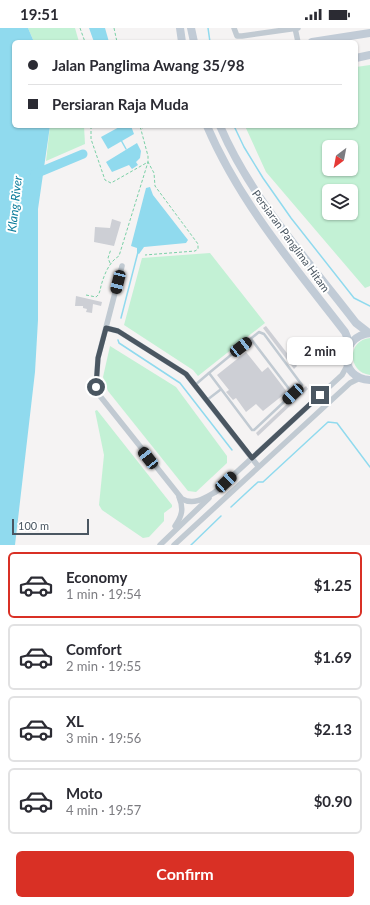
<!DOCTYPE html>
<meta charset="utf-8">
<style>
body{margin:0;font-family:Lato,sans-serif;background:#f2f2f3;color:#2b2b33;height:100vh;display:flex;flex-direction:column;font-size:15px;white-space:nowrap}
*{box-sizing:border-box;margin:0}
p{font-size:13px;color:#7c7c81}
.icon{flex:none;width:22px;height:22px;fill:none;stroke:currentColor;stroke-width:2;stroke-linecap:round;stroke-linejoin:round}
.map{position:relative;height:517px;overflow:hidden}
.sheet{display:flex;flex-direction:column;background:#fff;flex:1}
.sheet>*{flex:none}
.banner{position:absolute;left:12px;top:12px;width:346px;height:88px;border-radius:6px;box-shadow:0 1px 3px #0004;display:grid;align-content:center;height:88px;padding:0 16px;background:#fff}
.needle{width:26px;rotate:212deg}
.tools{position:absolute;left:322px;top:112px;display:grid;gap:8px}
.tools a{display:grid;place-items:center;width:36px;height:36px;border-radius:6px;background:#fff;box-shadow:0 1px 3px #0004;font-size:20px}
.scale{position:absolute;left:12px;bottom:10px;width:77px;box-sizing:border-box;padding-left:4px;border:2px solid #4a5661;border-top:0;font-size:11px;line-height:14px;white-space:nowrap;color:#4a5661;-webkit-text-stroke:3px #fff;paint-order:stroke}
.end{position:absolute;width:18px;height:18px;margin:-9px;border:5px solid #4a5661;background:#fff;box-shadow:0 0 0 2px #fff}
.from{border-radius:50%}
.bubble{position:absolute;height:28px;border-radius:6px;background:#fff;box-shadow:0 1px 3px #0004;font-size:13px;font-weight:700;line-height:28px;text-align:center}
.car{position:absolute;width:12px;height:24px;margin:-12px -6px;border-radius:5px;box-shadow:0 0 3px 1px #0007;background:linear-gradient(#222 24%,#8ab4d8 0 40%,#222 0 76%,#8ab4d8 0 86%,#222 0)}
.banner b{display:flex;align-items:center;gap:14px;height:38px;font-size:15px}
.banner b+b{border-top:1px solid #e1e1e2}
.banner i{width:10px;height:10px;background:#2b2b33}
ul{padding:7px 0 0;list-style:none}
li{display:flex;align-items:center;gap:12px;height:66px;margin:0 8px 6px;padding:0 8px;border:2px solid #e1e1e2;border-radius:6px}
li div{flex:1}
li b{display:block;font-size:15px}
li em{font-style:normal;font-weight:700}
li.selected{border-color:#d93025}
li>.icon{width:36px;height:36px;stroke-width:1.5}
.action{display:flex;gap:8px;margin-top:auto;padding:8px 16px}
.action a{flex:1;height:46px;border-radius:6px;background:#d93025;color:#fff;font-size:16px;font-weight:700;line-height:46px;text-align:center}
.status{display:flex;justify-content:space-between;align-items:center;height:28px;padding:0 20px;background:#fff;direction:ltr}
.status svg{height:11px;fill:currentColor}
.map>svg:first-child{display:block}
.green{fill:#c3f1d5;fill-rule:evenodd}
.water{fill:#90daee}
.lines{fill:none;stroke-linecap:round;stroke-linejoin:round}
.stream{stroke:#90daee;stroke-width:1.5}
.river{stroke:#90daee;stroke-width:9}
.building{fill:#cdcfd5}
.path{stroke:#7ad0a6;stroke-width:1;stroke-dasharray:3 2;stroke-linecap:butt}
.lane{stroke:#c1cad2;stroke-width:2.5}
.street{stroke:#c1cad2;stroke-width:5.5}
.secondary{stroke:#c1cbd6;stroke-width:8}
.route{stroke:#4a5661;stroke-width:5}
.labels{text-anchor:middle;stroke-width:4;stroke-linejoin:round;paint-order:stroke}
.street-label{font-size:11px;fill:#4a5661;stroke:#fff}
.water-label{font-size:12px;font-style:italic;fill:#0c7c9b;stroke:#fff}
</style>
<div class="status"><b>19:51</b><svg viewBox="0 0 49 12"><path d="M0 12V9h3v3zM5 12V6h3v6zM10 12V3h3v9zM15 12V0h3v12zM26 1h20v11H26zM47 4h2v5h-2z"/></svg></div>
<div class="map">
<svg width="370" height="517" viewBox="0 0 370 517">
<rect width="100%" height="100%" fill="#f5f3f3"/>
<g class="green">
<path d="M28 0H75L79 14H34Z"/>
<path d="M370 37V258L365 260 266 144 245 98H356V39ZM329 119H351V141H329ZM329 163H351V185H329Z"/>
<path d="M50 98H84L85 116 46 133Z"/>
<path d="M210 225 265 295 198 348 193 342 124 297 142 230Z"/>
<path d="M370 310V347C347 344 347 312 370 310Z"/>
<path d="M110 318 176 359 227 428V435L196 464 188 463 108 363 103 349Z"/>
<path d="M97 382 172 477V479L164 485V493L149 509 143 510 102 482 99 477 104 427 95 383Z"/>
</g>
<g class="water">
<path d="M0 0H28L34 14H14V98H50L38 181V292L35 344 15 517H0Z"/>
<path d="M89 0H105L109 14H94Z"/>
<path d="M121 98H131L134 106 108 121 101 109Z"/>
<path d="M137 115 141 123 140 130 136 134 138 137 132 141 129 137 112 144 106 134Z"/>
<path d="M150 159 153 167 188 212 186 215 144 219 139 226 137 225V220L131 218 146 160Z"/>
</g>
<g class="lines">
<g class="stream">
<path d="M208 0 210 14"/>
<path d="M234 98 244 119 263 150 291 190 354 270 370 278"/>
<path d="M121 112 126 121"/>
<path d="M121 290 138 224"/>
<path d="M118 312 119 315 180 355 232 422"/>
<path d="M231 479 258 454H263L328 394 337 395 370 439"/>
<path d="M191 517 221 488"/>
</g>
<path class="river" d="M35 146 83 126"/>
</g>
<g class="building">
<path d="M112 191 121 194 114 218 94 214 95 199 110 200Z"/>
<path d="M76 268 102 274 101 278 93 276 92 285 86 284 87 281 83 280V278H75Z"/>
<path d="M266 298 297 338 294 341 263 300Z"/>
<path d="M246 324 262 344 268 339 287 364 263 383 256 376 246 384 236 370 233 372 226 364 229 362 217 347Z"/>
<path d="M306 358 308 361 258 408 256 405Z"/>
</g>
<g class="lines">
<g class="path">
<path d="M80 0 85 14"/>
<path d="M114 0 117 14"/>
<path d="M91 98V111L105 152 111 155 148 134 154 145 155 158 198 216V221L195 223 145 227"/>
<path d="M142 100 147 98"/>
<path d="M110 235 108 230 111 221"/>
<path d="M86 267 96 269C100 266 100 262 101 258 104 247 109 234 119 228L148 134V128L140 98"/>
</g>
<g class="lane">
<path d="M259 304 264 306 302 357 254 402H252L209 345Z"/>
<path d="M251 311 293 366"/>
<path d="M195 357 209 345"/>
<path d="M207 372 220 362"/>
</g>
<g class="street">
<path d="M234 0 237 8H242L298 0"/>
<path d="M295 0 298 14"/>
<path d="M122 238 98 330 96 359 100 368 182 471C195 478 206 469 217 463"/>
<path d="M106 300 118 303 186 346 258 438"/>
<path d="M215 464 342 347 348 336"/>
<path d="M175 498C182 488 184 481 179 469"/>
<path d="M160 517 209 470"/>
<path d="M174 517 350 355 360 350"/>
</g>
<g class="secondary">
<path d="M180 0 182 14"/>
<path d="M191 0 194 14"/>
<path d="M312 14 370 5"/>
<path d="M356 30 370 27"/>
<path d="M207 98C240 175 294 238 345 304L350 316"/>
<path d="M220 98C252 172 308 232 356 295L369 305"/>
<path d="M370 305C338 309 339 351 370 352"/>
</g>
</g>
<g class="lines">
<path class="route" d="M96 359 98 330 106 300 118 303 186 346 252 430 320 367"/>
</g>
<g class="labels">
<g class="street-label">
<text transform="translate(291 213) rotate(54)" y="4">Persiaran Panglima Hitam</text>
</g>
<g class="water-label">
<text transform="translate(15 176) rotate(-84)" y="4">Klang River</text>
</g>
</g>
</svg>
<div class="tools">
<a><svg class="needle" viewBox="-14 -14 28 28"><path d="M0-13l5 13h-10z" fill="#e53935"/><path d="M0 13l5-13h-10z" fill="#7c7c81"/></svg></a>
<a><svg class="icon" aria-label="layers" viewBox="0 0 24 24"><path d="M12 4l9 5-9 5-9-5zM3 14l9 5 9-5"/></svg></a>
</div>
<div class="scale">100 m</div>
<i class="end from" style="left:96px;top:359px"></i>
<i class="end" style="left:320px;top:367px"></i>
<div class="bubble" style="left:287px;top:309px;width:66px">2 min</div>
<i class="car" style="left:118px;top:254px;rotate:194deg"></i>
<i class="car" style="left:241px;top:319px;rotate:52deg"></i>
<i class="car" style="left:293px;top:366px;rotate:227deg"></i>
<i class="car" style="left:148px;top:430px;rotate:322deg"></i>
<i class="car" style="left:226px;top:454px;rotate:47deg"></i>
<div class="banner">
<b><i class="from"></i>Jalan Panglima Awang 35/98</b>
<b><i></i>Persiaran Raja Muda</b>
</div>
</div>
<section class="sheet">
<ul>
<li class="selected"><svg class="icon" aria-label="car" viewBox="0 0 24 24"><path d="M5 17H2v-5l4-1 3-4h7l3 4 3 1v5h-3M9 17h6M6 11h13"/><circle cx="7" cy="17" r="2"/><circle cx="17" cy="17" r="2"/></svg><div><b>Economy</b><p>1 min · 19:54</p></div><em>$1.25</em></li>
<li><svg class="icon" aria-label="car" viewBox="0 0 24 24"><path d="M5 17H2v-5l4-1 3-4h7l3 4 3 1v5h-3M9 17h6M6 11h13"/><circle cx="7" cy="17" r="2"/><circle cx="17" cy="17" r="2"/></svg><div><b>Comfort</b><p>2 min · 19:55</p></div><em>$1.69</em></li>
<li><svg class="icon" aria-label="car" viewBox="0 0 24 24"><path d="M5 17H2v-5l4-1 3-4h7l3 4 3 1v5h-3M9 17h6M6 11h13"/><circle cx="7" cy="17" r="2"/><circle cx="17" cy="17" r="2"/></svg><div><b>XL</b><p>3 min · 19:56</p></div><em>$2.13</em></li>
<li><svg class="icon" aria-label="car" viewBox="0 0 24 24"><path d="M5 17H2v-5l4-1 3-4h7l3 4 3 1v5h-3M9 17h6M6 11h13"/><circle cx="7" cy="17" r="2"/><circle cx="17" cy="17" r="2"/></svg><div><b>Moto</b><p>4 min · 19:57</p></div><em>$0.90</em></li>
</ul>
<div class="action"><a>Confirm</a></div>
</section>
